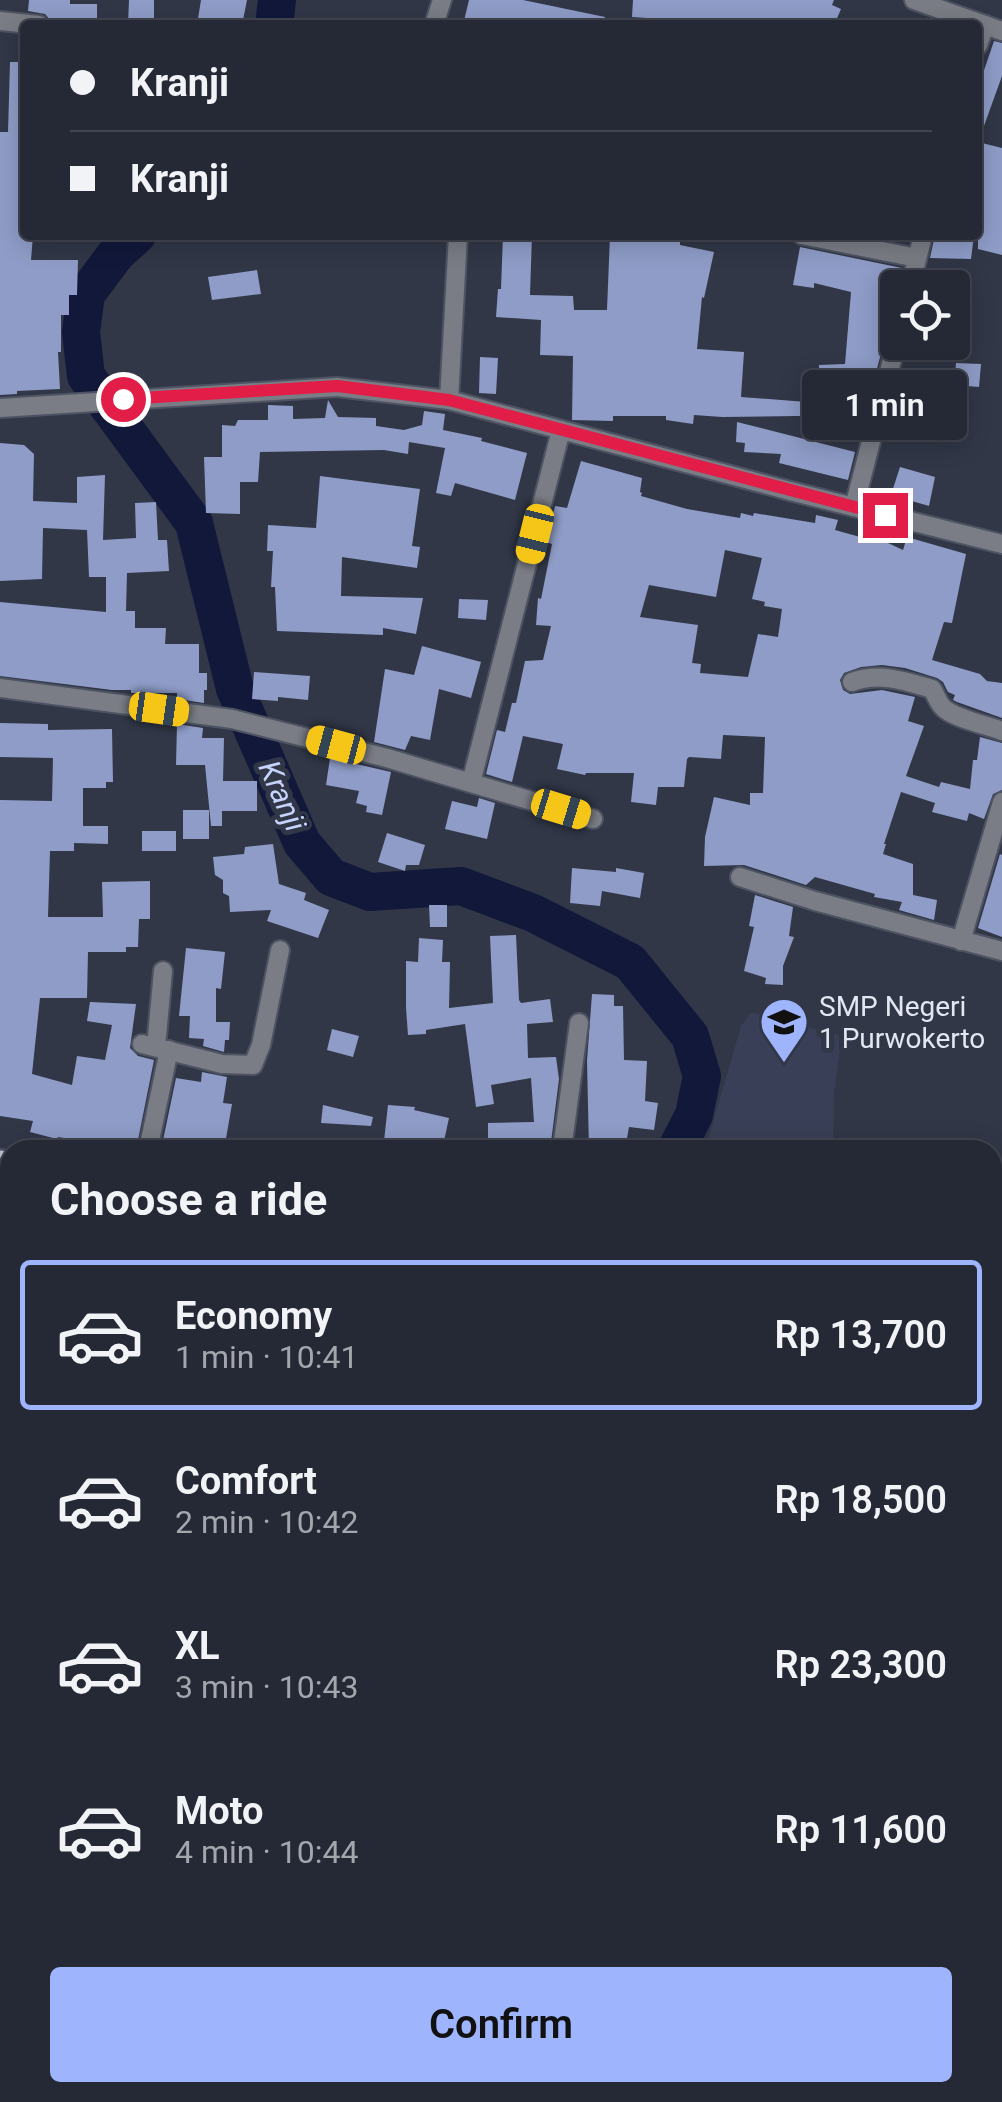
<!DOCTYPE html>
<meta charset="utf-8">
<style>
body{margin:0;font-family:Roboto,sans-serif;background:#2d313d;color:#f1f3f6;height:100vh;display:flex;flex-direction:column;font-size:38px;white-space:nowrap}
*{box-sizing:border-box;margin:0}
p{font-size:32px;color:#a3a6ad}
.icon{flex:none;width:55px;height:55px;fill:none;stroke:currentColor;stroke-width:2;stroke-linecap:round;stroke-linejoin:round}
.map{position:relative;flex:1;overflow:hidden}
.drawer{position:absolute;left:0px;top:1140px;width:1002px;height:962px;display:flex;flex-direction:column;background:#252935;border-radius:30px 30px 0 0;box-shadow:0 5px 25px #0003,0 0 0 2px #424550}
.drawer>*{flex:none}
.guide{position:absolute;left:20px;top:20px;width:962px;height:220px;border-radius:10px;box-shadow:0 5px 25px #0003,0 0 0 2px #424550;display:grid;align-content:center;height:220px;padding:0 50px;background:#252935}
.tools{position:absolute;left:880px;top:270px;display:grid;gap:20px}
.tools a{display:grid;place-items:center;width:90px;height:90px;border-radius:10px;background:#252935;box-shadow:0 5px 25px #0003,0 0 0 2px #424550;font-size:50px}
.end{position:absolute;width:45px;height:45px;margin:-22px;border:12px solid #e11d48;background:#fff;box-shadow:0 0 0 5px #fff}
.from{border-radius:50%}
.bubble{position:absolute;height:70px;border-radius:10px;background:#252935;box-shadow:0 5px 25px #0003,0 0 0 2px #424550;font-size:32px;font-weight:600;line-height:70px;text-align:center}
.car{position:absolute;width:30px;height:60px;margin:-30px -15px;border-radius:12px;box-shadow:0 0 8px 2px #0007;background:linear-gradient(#f5c518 24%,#345 0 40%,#f5c518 0 76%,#345 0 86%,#f5c518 0)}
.guide b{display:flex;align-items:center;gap:35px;height:95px;font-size:38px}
.guide b+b{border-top:2px solid #424550}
.guide i{width:25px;height:25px;background:#f1f3f6}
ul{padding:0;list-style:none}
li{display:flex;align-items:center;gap:30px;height:150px;margin:0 20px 15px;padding:0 30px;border:5px solid transparent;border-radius:10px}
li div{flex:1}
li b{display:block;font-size:38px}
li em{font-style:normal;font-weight:600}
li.on{border-color:#9eb4fd}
li>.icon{width:90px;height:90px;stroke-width:1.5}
h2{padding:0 50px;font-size:45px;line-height:120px}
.cta{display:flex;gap:20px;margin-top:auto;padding:20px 50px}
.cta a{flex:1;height:115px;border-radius:10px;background:#9eb4fd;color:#111;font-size:40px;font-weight:600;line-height:115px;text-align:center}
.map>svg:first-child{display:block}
.built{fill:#393f56}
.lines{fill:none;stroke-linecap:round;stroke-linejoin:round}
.stream{stroke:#11183a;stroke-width:6}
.river{stroke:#11183a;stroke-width:38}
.building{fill:#8e9cc7;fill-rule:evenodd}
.street-casing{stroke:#4d5362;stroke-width:22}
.secondary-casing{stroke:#4d5362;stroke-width:25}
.primary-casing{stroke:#4d5362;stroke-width:30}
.street{stroke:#7a7d85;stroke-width:18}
.secondary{stroke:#a0a4b1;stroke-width:20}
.primary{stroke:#bcc2d3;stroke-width:25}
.route{stroke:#e11d48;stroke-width:12}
.labels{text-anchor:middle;stroke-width:10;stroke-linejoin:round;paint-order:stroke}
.poi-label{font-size:28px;fill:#e3e7f1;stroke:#313747;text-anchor:start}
.water-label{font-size:30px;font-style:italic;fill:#c6d3fb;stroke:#313747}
</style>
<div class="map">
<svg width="1002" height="2102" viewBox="0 0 1002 2102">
<rect width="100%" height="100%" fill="#313747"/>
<g class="built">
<path d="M751 1012 842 1036 834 1094 833 1150H705L741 1026Z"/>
<path d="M0 1163 10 1165V1498H0Z"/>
<path d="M992 1432 1002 1435V1697L993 1703Z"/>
</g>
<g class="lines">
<path class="stream" d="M521 2102 525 2092"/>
<g class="river">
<path d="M274 25 277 0"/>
<path d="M137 235 116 254 86 294 81 332 86 376 194 523 235 689 302 843 331 877 370 892 461 886 533 913 630 962 690 1036 702 1076 694 1115 676 1150"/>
<path d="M0 1624 10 1627"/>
</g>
</g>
<g class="building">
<path d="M29 0H70V4H97V21H51L45 14 28 11Z"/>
<path d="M129 0H154V25H128Z"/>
<path d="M201 0H247L242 25H197Z"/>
<path d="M469 0H523L605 17 604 25H463Z"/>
<path d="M633 0H834L832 5 841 9 834 25H662V19L632 17Z"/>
<path d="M994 41 1002 43V76L980 137H978V88Z"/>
<path d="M10 62H25V235H33L31 260H78L77 295H69V315H61V352H58L60 389 17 391V394L0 395V132H8Z"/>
<path d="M978 142 1002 148V255L978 249Z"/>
<path d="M503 235H532L530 295 573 296 574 310H607L610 235H680V245L714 252 704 298 702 297 697 349 744 352 741 397 820 403 819 365 845 364 851 292 814 283V288L793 285 800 247 902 268 898 285 894 325 886 334 865 415 722 417 694 415 693 424 666 420V416H613V421L572 420 573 356 540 355 541 320 496 317 498 289H501Z"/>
<path d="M935 235H974L971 259 930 258Z"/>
<path d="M257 270 261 294 212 300 208 277Z"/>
<path d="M910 342H938L937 362 905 360Z"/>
<path d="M480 357 498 358 496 394 479 393Z"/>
<path d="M956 363 981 364 979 387 954 385Z"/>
<path d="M328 400 338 417 376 418V426L404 430 422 425 424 411 445 414 443 430 482 438 481 441 527 453 515 500 455 483 451 496 436 493 445 448 409 442 408 454 384 450 260 452 258 482H240V514L206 513 204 457H222V425L235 426 238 420H268V405L293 406V419L325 418Z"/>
<path d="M737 422 855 452 848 480 779 463 781 454 744 452 745 443 736 442Z"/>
<path d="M0 443 24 445 34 454 33 501 77 503V477L105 475 103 540 136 538 135 503 156 502 158 540H167L169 571 127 573 126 611H135V628H166L165 644H199V673H207V690H204V703L177 699V693H131V690H112L0 676V602L106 612V577H89L87 530 43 528 42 579 0 581Z"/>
<path d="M581 461 642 478 640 492 642 493 641 496 687 509 740 518 741 513 753 516 754 513 815 523 816 515 838 520 835 530 871 540 873 536 903 550 907 537 966 554 952 623 944 622 932 660 980 674 987 681 1002 683V718L957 702 953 700 955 695 948 692 943 682 937 678 905 668 882 665 861 667 844 673 840 680 843 690 850 694 882 690 915 697 908 721 924 726 906 776 939 787 941 782 970 789 973 760H977L980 737 1002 743V790L993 794 984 819 969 813 967 821 932 812 935 803 901 792 884 844H886L883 854 913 864V895L937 900 934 920 899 910 902 902 874 897 875 894 815 877 806 885 744 865 704 866 705 837 714 797 750 805V793H763L765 737 723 735 721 759 689 757 687 759 684 787H658L656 805 631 802 634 773H586L585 775 557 769 563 744 523 736 512 782 486 774 497 730 505 732 512 703H516L525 661 543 660 551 626 536 625 538 598 541 599 552 544 546 542 555 506 567 508ZM725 550 762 558 752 599 765 602 764 606 782 609 778 637 758 634 748 677 700 673 701 664 692 663 698 625 640 617 649 585 716 597Z"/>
<path d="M900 467 935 477 929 506 891 495Z"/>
<path d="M320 476 420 489 412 546 420 547 417 568 342 557 341 596 423 598 416 634 383 628V635L277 631 275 587H271L273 551H267L268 525 316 528Z"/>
<path d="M459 599 488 600 486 620 458 618Z"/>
<path d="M422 646 481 662 471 698 439 689 430 740 411 736 405 750 374 742 385 669 414 675Z"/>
<path d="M254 672 310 676 308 700 278 697V701L252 699Z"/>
<path d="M0 723 48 724V730L112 729 113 782H106V788H83V826H108V844L74 843V851H50L48 917H103L102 882 150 881V919H139L138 947H126V952H88L87 998H40L32 1074 72 1085 77 1056 105 1060 112 1025 87 1021 90 1002 136 1004 130 1048 138 1056 154 1060 136 1150 58 1137 57 1139 30 1132 33 1121 0 1116V800L52 801 53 758 0 757Z"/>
<path d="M177 724 203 728 202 738H224L223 781H257V811H222V826H211L205 765H176Z"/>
<path d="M330 758 391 772 382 815 366 812 367 806 356 803 359 791 326 785Z"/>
<path d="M479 798 495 803 487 839 445 829 452 801 477 807Z"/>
<rect x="183" y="810" width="26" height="29"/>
<rect x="142" y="831" width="34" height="20"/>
<path d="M387 833 425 845 419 865H406L405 871 378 862Z"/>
<path d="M273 844 279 884 306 893 304 900 329 910 318 938 267 921 271 910 230 912 229 896 223 893V880L215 875 213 857 244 854 245 847Z"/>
<path d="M1000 854 1002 855V937L978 928Z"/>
<path d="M572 868 616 872V868L644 873 640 898 602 891 600 906 570 903Z"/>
<path d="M755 895 793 907 789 936 794 937 783 966V985L765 984 766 978 744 971 754 927 749 926Z"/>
<path d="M429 905H447V927H430Z"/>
<path d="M516 935 519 1000 521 1003 550 999 553 1022 527 1024 528 1058 556 1057 559 1079 550 1150H488V1123L534 1122 531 1078 491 1085 494 1104 476 1107 465 1024 426 1030V1034L408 1035 406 1008V961L418 962 419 938 443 940 442 962H450L449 1008 493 1003 490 936Z"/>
<path d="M186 948 225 952 221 989 216 988V1022H230L229 1040H225L224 1052 203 1046 204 1039 189 1038 190 1016H179Z"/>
<path d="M592 994 614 995V1006H623L624 1060 647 1061 645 1101 658 1103 654 1130 629 1127 625 1150H589L587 1061Z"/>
<path d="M332 1029 359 1036 353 1057 327 1050Z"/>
<path d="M202 1072 227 1077 223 1103 232 1104 224 1150H161L176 1078 201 1082Z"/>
<path d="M323 1105 373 1117 371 1126 321 1123Z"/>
<path d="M388 1105 415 1107 414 1110 449 1118 442 1150H383Z"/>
</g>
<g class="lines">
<g class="street-casing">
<g id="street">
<path d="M914 0 1002 31"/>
<path d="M0 21 39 25"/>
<path d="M434 25 442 0"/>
<path d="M978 45 985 25"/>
<path d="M802 235 917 258"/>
<path d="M910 288 923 235"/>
<path d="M449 400 458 235"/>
<path d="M0 408 337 387 449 400 794 492 1002 544"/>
<path d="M854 507 898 337"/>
<path d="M852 682C880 672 905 681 932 689 937 696 938 705 946 710 958 719 986 725 1002 731"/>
<path d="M0 688 232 719 387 758 471 783 561 430"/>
<path d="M471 783 593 819"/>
<path d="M740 877 815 901 1002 951"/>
<path d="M961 941 1002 802"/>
<path d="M142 1044 222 1064 253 1065 261 1045 280 950"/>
<path d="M156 1047 163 971"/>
<path d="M148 1150 169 1050"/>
<path d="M562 1150 579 1023"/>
<path d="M992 1757 1002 1752"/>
<path d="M992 1875 1002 1878"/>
<path d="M942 2092 967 2102"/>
<path d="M539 2102 543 2092"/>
<path d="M653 2102 661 2092"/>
</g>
</g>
<g class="secondary-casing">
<g id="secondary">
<path d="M0 1498H10"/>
<path d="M144 2102 151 2092"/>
</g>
</g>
<g class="primary-casing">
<g id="primary">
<path d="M0 1163 10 1165"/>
<path d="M992 1432 1002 1435"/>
</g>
</g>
<use href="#street" class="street"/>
<use href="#secondary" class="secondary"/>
<use href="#primary" class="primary"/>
</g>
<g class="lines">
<path class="route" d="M123 399 337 386 449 400 885 515"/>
</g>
<defs>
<g id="school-pin" transform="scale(2.5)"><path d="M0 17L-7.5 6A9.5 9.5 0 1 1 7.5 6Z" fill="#9eb4fd" stroke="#313747"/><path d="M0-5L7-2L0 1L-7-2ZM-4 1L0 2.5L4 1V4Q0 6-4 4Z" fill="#111"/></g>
</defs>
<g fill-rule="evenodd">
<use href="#school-pin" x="784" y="1022"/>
</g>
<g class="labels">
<g class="poi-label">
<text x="819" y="1016">SMP Negeri<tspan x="819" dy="32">1 Purwokerto</tspan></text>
</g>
<g class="water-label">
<text transform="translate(282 796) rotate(66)" y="10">Kranji</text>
</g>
</g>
</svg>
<div class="tools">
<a><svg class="icon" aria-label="locate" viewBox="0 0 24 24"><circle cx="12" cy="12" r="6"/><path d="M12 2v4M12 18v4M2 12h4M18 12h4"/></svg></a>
</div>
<i class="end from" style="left:123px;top:399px"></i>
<i class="end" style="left:885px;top:515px"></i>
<div class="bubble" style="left:802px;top:370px;width:165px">1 min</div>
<i class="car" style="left:535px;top:534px;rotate:194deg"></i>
<i class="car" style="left:159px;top:709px;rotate:98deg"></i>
<i class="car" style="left:336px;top:745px;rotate:285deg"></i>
<i class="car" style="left:561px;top:809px;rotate:107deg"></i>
<div class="guide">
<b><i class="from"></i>Kranji</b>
<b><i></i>Kranji</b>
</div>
<section class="drawer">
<h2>Choose a ride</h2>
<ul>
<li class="on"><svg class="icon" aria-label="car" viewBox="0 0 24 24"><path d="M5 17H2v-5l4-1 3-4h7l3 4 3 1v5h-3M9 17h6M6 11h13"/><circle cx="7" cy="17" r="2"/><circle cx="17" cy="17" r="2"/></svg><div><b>Economy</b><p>1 min · 10:41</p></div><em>Rp 13,700</em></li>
<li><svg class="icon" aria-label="car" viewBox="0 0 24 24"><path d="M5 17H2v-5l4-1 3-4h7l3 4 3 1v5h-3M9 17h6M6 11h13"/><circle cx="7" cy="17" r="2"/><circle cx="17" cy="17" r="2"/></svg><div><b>Comfort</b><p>2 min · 10:42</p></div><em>Rp 18,500</em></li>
<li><svg class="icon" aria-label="car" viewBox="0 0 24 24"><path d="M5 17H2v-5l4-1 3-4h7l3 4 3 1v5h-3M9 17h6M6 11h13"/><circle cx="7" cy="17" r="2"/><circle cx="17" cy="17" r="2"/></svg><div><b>XL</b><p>3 min · 10:43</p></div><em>Rp 23,300</em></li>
<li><svg class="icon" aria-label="car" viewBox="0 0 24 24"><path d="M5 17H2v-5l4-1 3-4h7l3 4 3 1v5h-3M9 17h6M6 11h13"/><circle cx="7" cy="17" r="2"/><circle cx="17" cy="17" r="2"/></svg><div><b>Moto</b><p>4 min · 10:44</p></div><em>Rp 11,600</em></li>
</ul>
<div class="cta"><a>Confirm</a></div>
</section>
</div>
